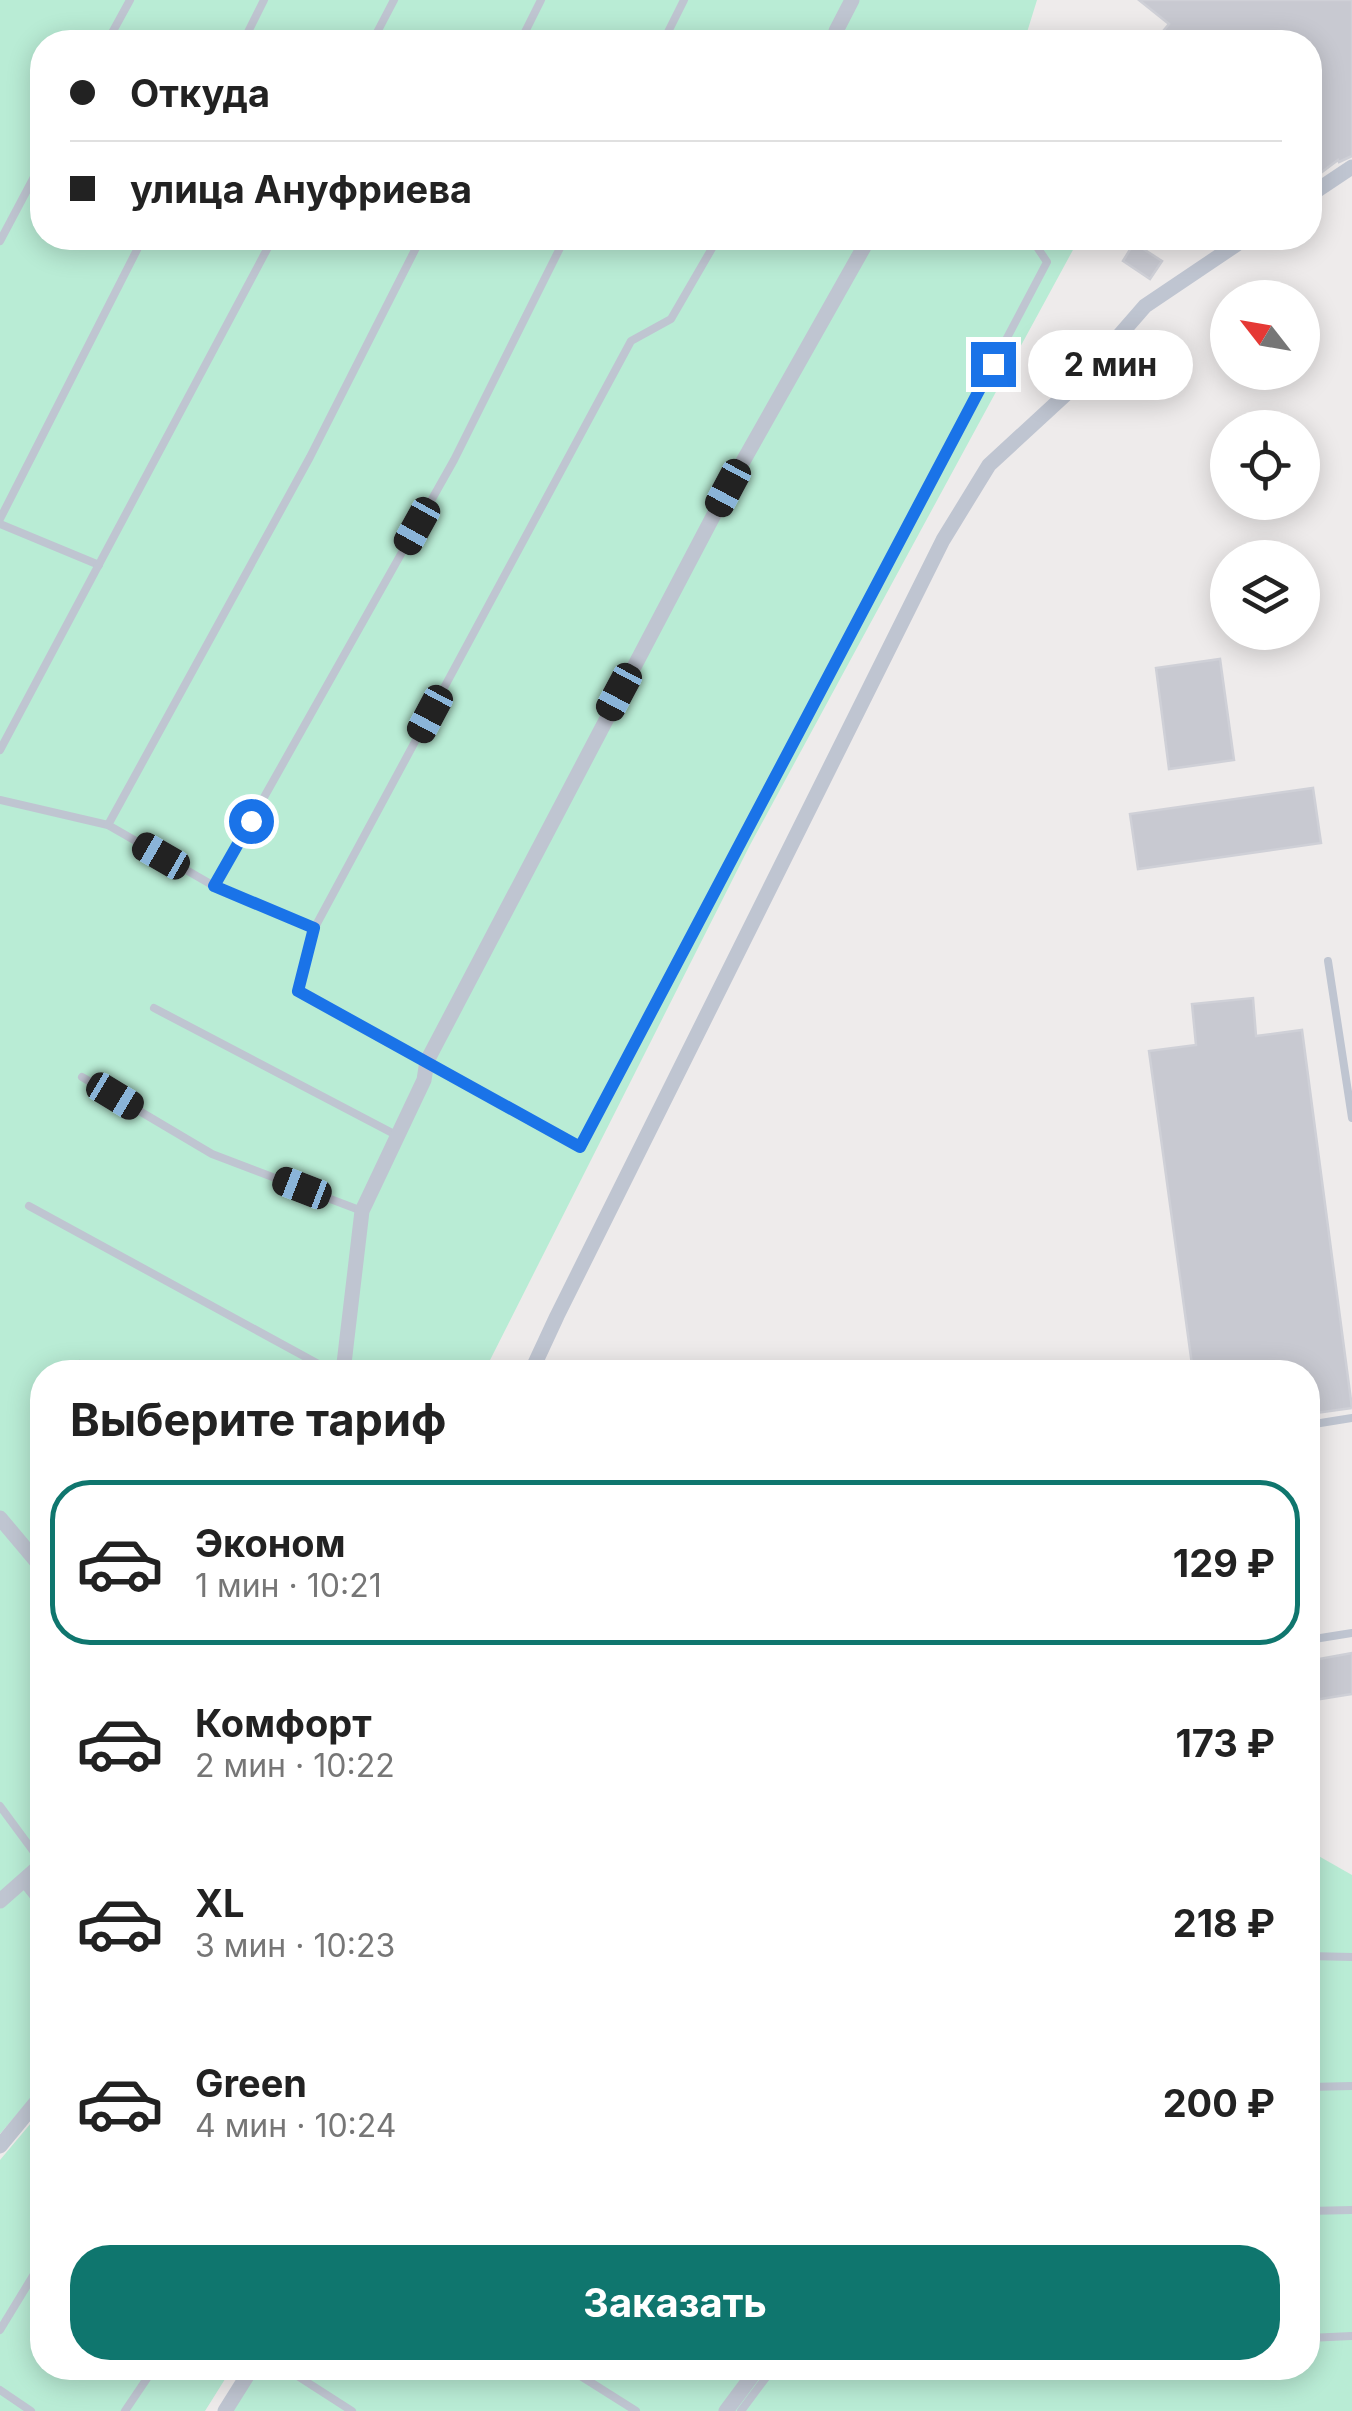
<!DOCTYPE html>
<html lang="ru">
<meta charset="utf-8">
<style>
body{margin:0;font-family:Inter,sans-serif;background:#f2f2f2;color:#222;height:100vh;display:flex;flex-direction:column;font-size:38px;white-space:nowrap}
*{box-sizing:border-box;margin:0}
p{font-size:32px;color:#767676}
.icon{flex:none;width:55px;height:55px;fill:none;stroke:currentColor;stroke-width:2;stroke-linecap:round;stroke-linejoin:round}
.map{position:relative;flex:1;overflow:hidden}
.sheet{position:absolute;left:30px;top:1360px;width:1290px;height:1020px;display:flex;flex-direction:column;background:#fff;border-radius:40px;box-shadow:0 5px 25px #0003}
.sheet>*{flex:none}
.top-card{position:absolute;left:30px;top:30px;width:1292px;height:220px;border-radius:40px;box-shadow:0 5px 25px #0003;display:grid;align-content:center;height:220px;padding:0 40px;background:#fff}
.needle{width:65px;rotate:301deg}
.fabs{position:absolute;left:1210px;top:280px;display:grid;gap:20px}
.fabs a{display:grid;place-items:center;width:110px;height:110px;border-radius:50%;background:#fff;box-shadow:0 5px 25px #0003;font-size:50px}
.end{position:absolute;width:45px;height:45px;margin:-22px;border:12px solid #1a73e8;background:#fff;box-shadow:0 0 0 5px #fff}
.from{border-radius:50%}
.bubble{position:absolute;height:70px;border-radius:35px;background:#fff;box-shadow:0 5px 25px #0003;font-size:32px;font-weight:700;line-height:70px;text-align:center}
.car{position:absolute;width:30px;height:60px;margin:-30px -15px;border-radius:12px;box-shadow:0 0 8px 2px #0007;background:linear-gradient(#222 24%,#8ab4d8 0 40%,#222 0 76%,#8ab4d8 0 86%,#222 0)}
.top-card b{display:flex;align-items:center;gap:35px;height:95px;font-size:38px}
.top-card b+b{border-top:2px solid #e0e0e0}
.top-card i{width:25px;height:25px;background:#222}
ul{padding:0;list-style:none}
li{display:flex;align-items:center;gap:30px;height:165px;margin:0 20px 15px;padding:0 20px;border:5px solid transparent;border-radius:40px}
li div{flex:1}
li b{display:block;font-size:38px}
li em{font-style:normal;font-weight:700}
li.active{border-color:#0f766e}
li>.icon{width:90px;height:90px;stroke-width:1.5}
h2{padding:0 40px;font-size:45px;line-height:120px}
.primary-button{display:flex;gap:20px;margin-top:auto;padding:20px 40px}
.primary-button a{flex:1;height:115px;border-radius:40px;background:#0f766e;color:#fff;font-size:40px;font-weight:700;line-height:115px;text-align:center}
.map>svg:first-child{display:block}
.green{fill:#b9ecd5}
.building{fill:#c8c9d1;stroke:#cfd0d7;stroke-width:2.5}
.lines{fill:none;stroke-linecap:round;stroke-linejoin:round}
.lane{stroke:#bfc5d1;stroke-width:8}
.street{stroke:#bfc5d1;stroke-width:15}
.route{stroke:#1a73e8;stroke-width:12}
</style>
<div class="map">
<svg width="1352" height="2411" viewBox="0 0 1352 2411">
<rect width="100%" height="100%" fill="#eeebeb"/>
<g class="green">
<path d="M0 0H1037L1024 42H42V238H1067L1074 248 750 845 484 1372H42V2085L0 2134Z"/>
<path d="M1308 1850 1352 1875V2411H229L256 2368H1308Z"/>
<path d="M42 2110V2368H232L205 2411H0V2160Z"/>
</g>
<g class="building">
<path d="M1139 0H1352V156L1339 162 1338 160 1310 181V42H1154L1169 24Z"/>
<path d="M1134 243 1162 261 1150 279 1123 261Z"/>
<path d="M1220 659 1234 760 1169 769 1156 668Z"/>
<path d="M1313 788 1321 843 1138 869 1130 814Z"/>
<path d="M1253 998 1256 1036 1302 1030 1352 1408 1308 1414V1372H1193L1149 1051 1196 1045 1192 1004Z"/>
<path d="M1352 1653V1694L1308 1701V1661Z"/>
</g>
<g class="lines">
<g class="lane">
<path d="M107 42 130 0"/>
<path d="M243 42 264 0"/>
<path d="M372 42 394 0"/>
<path d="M520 42 541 0"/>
<path d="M663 42 684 0"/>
<path d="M718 238 671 319 631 341 314 929 298 991 580 1147 1047 262 1031 238"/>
<path d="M0 241 42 162"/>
<path d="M0 519 143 238"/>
<path d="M0 524 99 565"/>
<path d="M0 750 273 238"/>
<path d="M0 800 108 825 214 886 314 929"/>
<path d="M108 825 310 457 421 238"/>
<path d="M214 886 454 460 565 238"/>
<path d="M1328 961 1352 1118"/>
<path d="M154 1008 398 1136"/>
<path d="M82 1077 212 1154 362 1211"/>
<path d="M29 1206 333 1372"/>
<path d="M80 1364 95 1372"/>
<path d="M1308 1425 1352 1418"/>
<path d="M1308 1640 1352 1633"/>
<path d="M0 1806 42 1863"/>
<path d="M23 1883 42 1907"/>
<path d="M1308 1956 1352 1957"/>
<path d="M1308 2087 1352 2086"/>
<path d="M1308 2211 1352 2210"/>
<path d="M0 2330 42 2261"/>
<path d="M1308 2338 1352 2336"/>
<path d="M285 2368 352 2411"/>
<path d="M568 2368 636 2411"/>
<path d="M0 2390 31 2411"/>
<path d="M125 2411 154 2368"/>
<path d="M741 2411 773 2368"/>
</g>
<g class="street">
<path d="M839 42 836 31 852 0"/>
<path d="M1310 195 1352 167"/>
<path d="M343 1372 362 1211 424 1080 427 1061 728 488 869 238"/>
<path d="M531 1372 557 1316 943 540 989 465 1078 383 1145 306 1246 238"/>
<path d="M0 1518 42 1568"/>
<path d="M0 1901 42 1864"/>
<path d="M0 2146 42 2095"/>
<path d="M225 2411 252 2368"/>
<path d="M726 2411 758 2368"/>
</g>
</g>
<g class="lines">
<path class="route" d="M251 821 214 886 314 928 298 991 580 1147 993 364"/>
</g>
</svg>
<div class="fabs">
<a><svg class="needle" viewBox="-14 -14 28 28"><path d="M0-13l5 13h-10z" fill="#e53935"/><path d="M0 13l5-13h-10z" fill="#767676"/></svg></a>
<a><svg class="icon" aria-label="locate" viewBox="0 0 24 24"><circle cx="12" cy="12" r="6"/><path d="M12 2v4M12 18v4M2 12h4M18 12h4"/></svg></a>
<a><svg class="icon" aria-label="layers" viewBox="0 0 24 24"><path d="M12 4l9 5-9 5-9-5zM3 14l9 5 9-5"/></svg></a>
</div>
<i class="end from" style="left:251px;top:821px"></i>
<i class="end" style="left:993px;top:364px"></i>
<div class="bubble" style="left:1028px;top:330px;width:165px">2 мин</div>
<i class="car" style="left:728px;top:488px;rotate:208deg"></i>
<i class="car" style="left:417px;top:526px;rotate:209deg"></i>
<i class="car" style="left:619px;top:692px;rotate:208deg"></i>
<i class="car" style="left:430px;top:714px;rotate:208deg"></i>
<i class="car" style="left:161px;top:856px;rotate:300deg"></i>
<i class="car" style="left:115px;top:1096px;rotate:121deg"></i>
<i class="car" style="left:302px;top:1188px;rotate:291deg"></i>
<div class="top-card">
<b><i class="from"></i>Откуда</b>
<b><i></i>улица Ануфриева</b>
</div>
<section class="sheet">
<h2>Выберите тариф</h2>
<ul>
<li class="active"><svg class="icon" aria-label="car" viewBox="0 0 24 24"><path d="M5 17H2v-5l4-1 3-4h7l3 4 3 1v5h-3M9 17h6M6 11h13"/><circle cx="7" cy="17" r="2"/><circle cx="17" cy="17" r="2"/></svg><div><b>Эконом</b><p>1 мин · 10:21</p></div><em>129 ₽</em></li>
<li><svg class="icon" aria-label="car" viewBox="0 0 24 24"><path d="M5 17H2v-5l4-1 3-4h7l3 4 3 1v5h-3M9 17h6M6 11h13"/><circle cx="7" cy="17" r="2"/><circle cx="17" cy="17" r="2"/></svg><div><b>Комфорт</b><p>2 мин · 10:22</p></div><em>173 ₽</em></li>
<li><svg class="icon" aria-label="car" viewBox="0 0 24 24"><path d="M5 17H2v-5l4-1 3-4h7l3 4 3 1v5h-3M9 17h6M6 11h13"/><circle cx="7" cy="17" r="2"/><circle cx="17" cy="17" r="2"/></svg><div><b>XL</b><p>3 мин · 10:23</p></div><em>218 ₽</em></li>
<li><svg class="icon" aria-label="car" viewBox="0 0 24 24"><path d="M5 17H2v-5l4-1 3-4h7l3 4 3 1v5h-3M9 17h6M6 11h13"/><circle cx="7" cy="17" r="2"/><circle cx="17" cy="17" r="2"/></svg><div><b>Green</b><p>4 мин · 10:24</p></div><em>200 ₽</em></li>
</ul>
<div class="primary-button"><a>Заказать</a></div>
</section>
</div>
